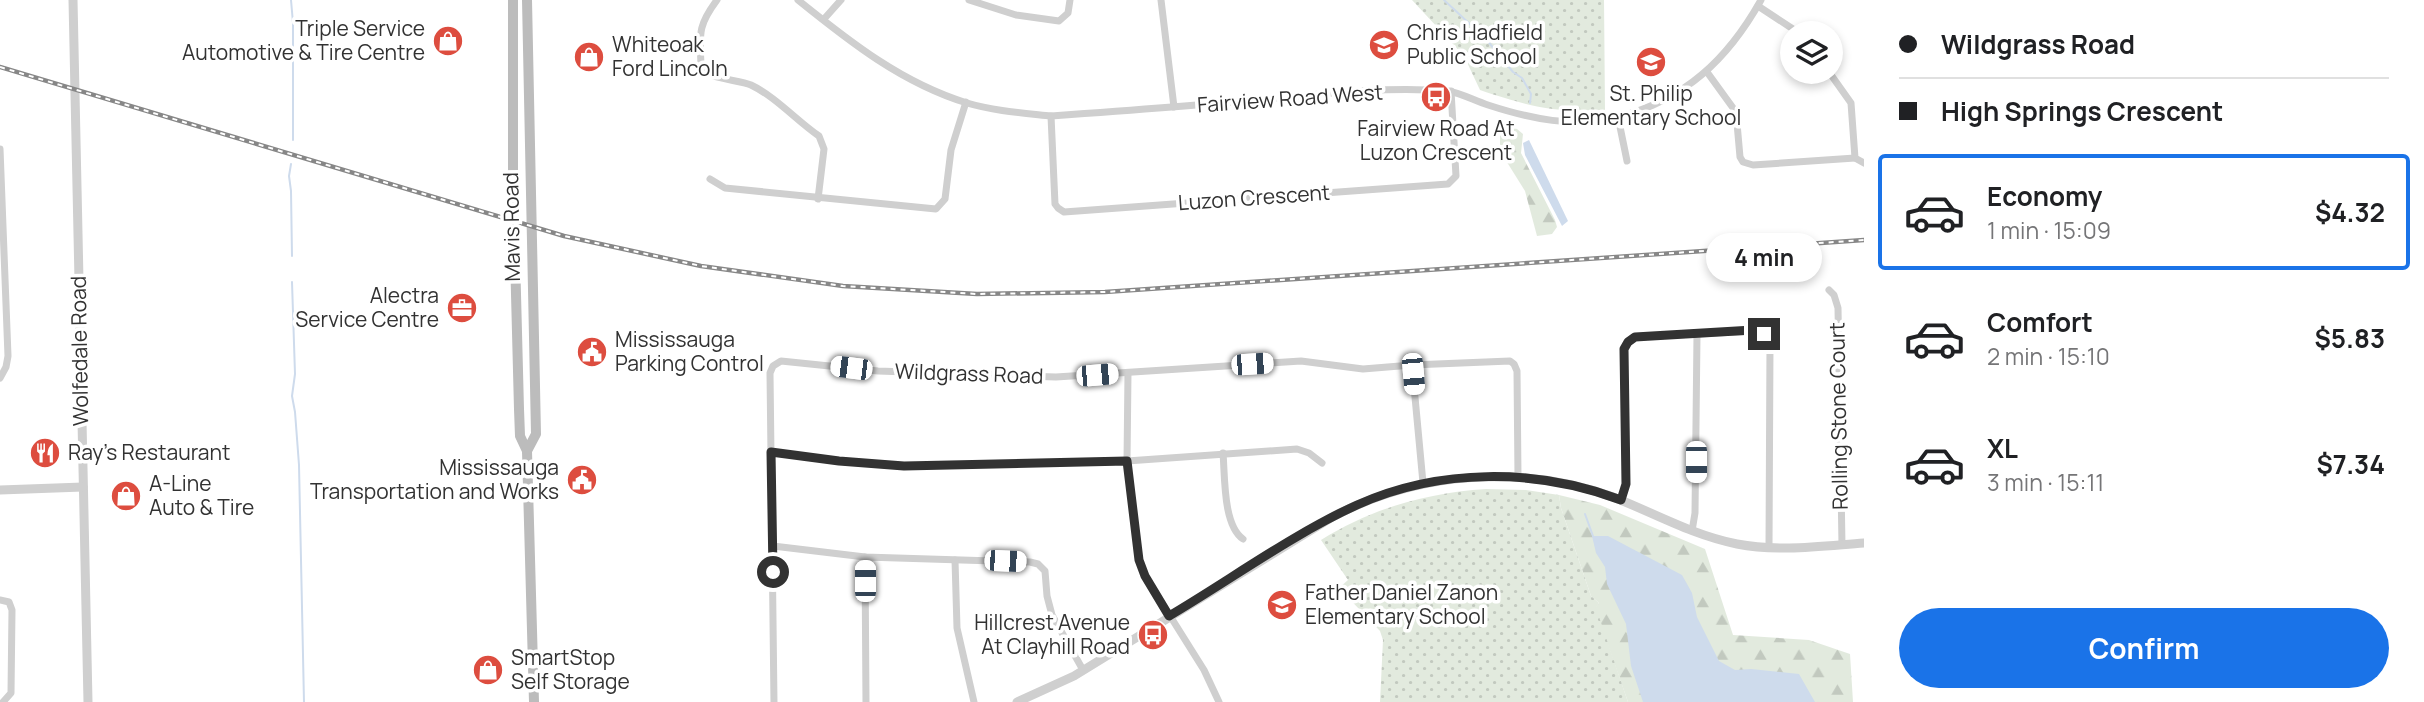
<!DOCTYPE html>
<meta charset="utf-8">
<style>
body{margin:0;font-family:Manrope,sans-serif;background:#f6f6f6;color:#202124;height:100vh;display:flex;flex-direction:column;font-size:26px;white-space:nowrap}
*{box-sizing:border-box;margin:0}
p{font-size:23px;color:#757577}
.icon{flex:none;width:38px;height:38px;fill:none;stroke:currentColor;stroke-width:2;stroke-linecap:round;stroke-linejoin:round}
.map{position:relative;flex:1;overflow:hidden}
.panel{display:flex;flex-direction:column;background:#fff;width:560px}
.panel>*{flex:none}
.top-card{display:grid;align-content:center;height:154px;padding:0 35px;background:#fff}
.controls{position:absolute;left:1780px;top:21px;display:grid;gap:14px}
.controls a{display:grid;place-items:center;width:63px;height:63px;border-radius:50%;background:#fff;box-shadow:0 4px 10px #0003;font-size:35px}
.end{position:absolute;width:32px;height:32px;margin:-16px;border:9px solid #323232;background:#fff;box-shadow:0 0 0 4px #fff}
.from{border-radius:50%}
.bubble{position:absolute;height:49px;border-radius:24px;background:#fff;box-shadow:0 4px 10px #0003;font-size:23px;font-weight:700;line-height:49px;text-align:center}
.car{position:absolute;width:21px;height:42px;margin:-21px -10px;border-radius:9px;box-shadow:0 0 5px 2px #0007;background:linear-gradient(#fff 24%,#345 0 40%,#fff 0 76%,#345 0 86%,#fff 0)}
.top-card b{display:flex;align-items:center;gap:24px;height:66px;font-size:26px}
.top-card b+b{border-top:2px solid #e0e0e0}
.top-card i{width:18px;height:18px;background:#202124}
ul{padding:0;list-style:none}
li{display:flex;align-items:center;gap:21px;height:116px;margin:0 14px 10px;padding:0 21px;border:4px solid transparent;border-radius:7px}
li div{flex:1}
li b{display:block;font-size:26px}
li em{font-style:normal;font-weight:700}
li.on{border-color:#1a73e8}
li>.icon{width:63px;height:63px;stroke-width:1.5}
.cta{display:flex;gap:14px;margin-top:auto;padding:14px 35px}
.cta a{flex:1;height:80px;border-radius:42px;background:#1a73e8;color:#fff;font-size:28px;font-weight:700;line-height:80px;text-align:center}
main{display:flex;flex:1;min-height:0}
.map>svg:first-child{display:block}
.forest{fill:url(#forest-firs)}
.park{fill:url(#park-dots)}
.water{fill:#cedbec}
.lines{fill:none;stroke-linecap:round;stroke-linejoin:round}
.stream{stroke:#cedbec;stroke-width:2}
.minor{stroke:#cfcfcf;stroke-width:7}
.tertiary{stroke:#cfcfcf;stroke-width:9}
.secondary{stroke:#bcbcbc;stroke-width:10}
.rail-casing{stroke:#878787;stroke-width:4.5}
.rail{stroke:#fff;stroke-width:2;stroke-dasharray:5;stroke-linecap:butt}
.route{stroke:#323232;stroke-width:9}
.labels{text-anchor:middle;stroke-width:7;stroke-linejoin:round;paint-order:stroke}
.poi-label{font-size:21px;fill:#323232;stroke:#fff;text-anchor:start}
.street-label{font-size:21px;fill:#323232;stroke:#fff}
</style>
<main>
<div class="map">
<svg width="1864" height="702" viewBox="0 0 1864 702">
<defs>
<pattern id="forest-firs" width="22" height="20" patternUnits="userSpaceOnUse" patternTransform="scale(1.75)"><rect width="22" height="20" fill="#e2eade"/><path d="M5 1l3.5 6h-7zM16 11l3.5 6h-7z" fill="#c2c9bf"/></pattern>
<pattern id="park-dots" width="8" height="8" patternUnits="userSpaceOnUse" patternTransform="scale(1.75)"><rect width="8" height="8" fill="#e2eade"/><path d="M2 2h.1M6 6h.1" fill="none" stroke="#c2c9bf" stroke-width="1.8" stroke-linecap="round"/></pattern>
</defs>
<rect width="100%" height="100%" fill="#fff"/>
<g class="forest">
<path d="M1500 123 1517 129 1523 134 1521 153 1555 220 1557 227 1552 234 1537 236 1525 191 1500 151Z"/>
<path d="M1559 495 1600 505 1705 549 1733 635 1809 640 1850 654 1853 702H1628L1595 608 1599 603 1591 596 1561 508Z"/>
</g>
<g class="park">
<path d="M1412 0H1604L1605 110C1555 113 1527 106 1480 90L1464 56Z"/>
<path d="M1486 489 1526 490 1559 495 1561 508 1591 596 1599 603 1596 608 1628 702H1380L1383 640 1380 631 1339 588 1348 580 1321 540C1372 508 1427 493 1486 489Z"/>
</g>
<g class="water">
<path d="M1529 140 1568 221 1562 226 1525 155 1523 143Z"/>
<path d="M1592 536H1608L1682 575 1692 593 1697 617 1719 661 1735 670 1751 669 1799 674 1815 702H1643L1631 666 1626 624 1607 584 1605 567 1596 553Z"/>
</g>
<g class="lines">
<g class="stream">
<path d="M291 0 293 23V140"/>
<path d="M1444 0 1486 39 1513 72 1522 78 1531 94 1530 103"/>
<path d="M291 164 289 176 291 191 292 256"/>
<path d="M292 282 295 374 292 396 295 412 299 465 304 702"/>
<path d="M1585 514 1593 536"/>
</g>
<g class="minor">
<path d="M717 0C697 27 700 34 701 66 707 80 737 79 751 85 776 97 797 121 819 136L824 149 818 199"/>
<path d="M798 0C850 42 902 83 967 103 994 111 1023 113 1051 116 1120 111 1189 106 1258 100 1320 94 1385 86 1448 91 1461 93 1475 101 1488 105 1531 119 1573 128 1618 117 1685 100 1728 59 1761 0"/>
<path d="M969 0 1016 15 1059 21 1068 13 1070 0"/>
<path d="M1161 0 1174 107"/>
<path d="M1758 6 1799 33"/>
<path d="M824 19 841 0"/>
<path d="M1707 72 1736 112 1740 157 1743 162 1753 165 1855 158"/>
<path d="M1829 72 1851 103 1855 158 1864 163"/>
<path d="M1051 116 1055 204 1058 208 1064 212 1448 184 1456 176 1451 91"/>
<path d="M1618 117 1627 161"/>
<path d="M0 149 8 356 6 367 0 378"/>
<path d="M710 179 725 188 936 209 945 199 951 150 966 102"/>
<path d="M1829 290 1834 295 1838 308 1842 545"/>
<path d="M1412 365 1423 483"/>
<path d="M1128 373 1127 461 1139 560 1145 576 1204 670 1219 702"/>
<path d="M771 452 840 461 904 466 1127 461 1297 449 1309 453 1322 463"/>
<path d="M1223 453C1225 477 1223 525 1243 539"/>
<path d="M1621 500 1626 484 1624 349 1628 342 1635 337 1757 331 1764 334 1770 343 1769 548"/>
<path d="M1692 531 1695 513 1697 335"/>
<path d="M773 546 865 557 1030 562 1038 564 1045 571 1047 596 1052 615 1083 670"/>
<path d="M865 557 866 702"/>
<path d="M955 560 957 628 974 702"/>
<path d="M0 600 9 602 12 610 11 693 3 702"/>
<path d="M774 702 770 373 773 366 781 361 878 371 1056 377 1301 361 1363 369 1412 365 1510 361 1514 364 1517 371 1518 477"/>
</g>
<g class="tertiary">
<path d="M73 0 88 702"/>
<path d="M0 490 83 487"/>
<path d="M1017 702 1074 676 1334 516C1419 472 1522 464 1613 497 1654 513 1692 535 1737 544 1778 552 1822 546 1864 543"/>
</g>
<g class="secondary">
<path d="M513 0V179L519 409 520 436 527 451 534 702"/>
<path d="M527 451 536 434 527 0"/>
</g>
<g class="rail-casing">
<path id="rail" d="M0 67 564 236 701 266 843 286 977 294 1105 292 1864 240"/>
</g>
<use href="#rail" class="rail"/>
</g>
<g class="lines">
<path class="route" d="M773 572 771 452 839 461 904 466 1127 461 1139 560 1145 576 1169 616C1230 580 1293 534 1357 505 1439 468 1537 468 1621 500L1626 484 1624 349 1628 342 1635 337 1753 330 1764 334"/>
</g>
<defs>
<g id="shop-disc" transform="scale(1.575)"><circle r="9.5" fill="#dd4d3f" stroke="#fff"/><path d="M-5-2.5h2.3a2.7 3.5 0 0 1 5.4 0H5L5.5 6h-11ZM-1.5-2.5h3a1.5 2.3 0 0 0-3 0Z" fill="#fff"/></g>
<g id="school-disc" transform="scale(1.575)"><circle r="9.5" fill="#dd4d3f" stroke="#fff"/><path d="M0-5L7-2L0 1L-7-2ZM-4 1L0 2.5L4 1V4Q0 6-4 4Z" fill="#fff"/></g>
<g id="bus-disc" transform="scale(1.575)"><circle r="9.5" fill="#dd4d3f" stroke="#fff"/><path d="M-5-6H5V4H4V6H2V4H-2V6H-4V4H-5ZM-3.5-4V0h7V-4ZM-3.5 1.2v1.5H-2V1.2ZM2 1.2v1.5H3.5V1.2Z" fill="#fff"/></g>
<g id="office-disc" transform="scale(1.575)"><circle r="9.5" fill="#dd4d3f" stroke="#fff"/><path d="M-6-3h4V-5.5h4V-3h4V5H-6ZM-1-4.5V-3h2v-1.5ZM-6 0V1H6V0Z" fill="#fff"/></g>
<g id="civic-disc" transform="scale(1.575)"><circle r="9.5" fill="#dd4d3f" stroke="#fff"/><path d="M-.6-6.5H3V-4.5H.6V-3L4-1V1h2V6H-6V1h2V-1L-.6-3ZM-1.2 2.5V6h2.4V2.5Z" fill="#fff"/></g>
<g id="restaurant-disc" transform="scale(1.575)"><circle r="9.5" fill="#dd4d3f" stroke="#fff"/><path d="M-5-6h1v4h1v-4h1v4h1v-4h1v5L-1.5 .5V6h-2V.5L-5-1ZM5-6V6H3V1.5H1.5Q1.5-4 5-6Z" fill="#fff"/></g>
</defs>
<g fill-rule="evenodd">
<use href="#shop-disc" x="448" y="41"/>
<use href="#school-disc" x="1384" y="45"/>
<use href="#shop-disc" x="589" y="57"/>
<use href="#school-disc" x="1651" y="62"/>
<use href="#bus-disc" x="1436" y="97"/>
<use href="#office-disc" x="462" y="308"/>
<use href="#civic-disc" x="592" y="352"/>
<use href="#restaurant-disc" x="45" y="453"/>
<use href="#civic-disc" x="582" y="480"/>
<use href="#shop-disc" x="126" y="496"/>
<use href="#school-disc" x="1282" y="605"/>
<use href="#bus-disc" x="1153" y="635"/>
<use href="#shop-disc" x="488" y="670"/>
</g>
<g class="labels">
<g class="poi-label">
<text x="425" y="36" text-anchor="end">Triple Service<tspan x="425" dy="24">Automotive &amp; Tire Centre</tspan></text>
<text x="1407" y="40">Chris Hadfield<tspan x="1407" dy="24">Public School</tspan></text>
<text x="612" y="52">Whiteoak<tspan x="612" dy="24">Ford Lincoln</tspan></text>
<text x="1651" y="101" text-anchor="middle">St. Philip<tspan x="1651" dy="24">Elementary School</tspan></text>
<text x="1436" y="136" text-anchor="middle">Fairview Road At<tspan x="1436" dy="24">Luzon Crescent</tspan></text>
<text x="439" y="303" text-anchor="end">Alectra<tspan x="439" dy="24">Service Centre</tspan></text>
<text x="615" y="347">Mississauga<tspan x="615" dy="24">Parking Control</tspan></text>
<text x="68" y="460">Ray's Restaurant</text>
<text x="559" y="475" text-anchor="end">Mississauga<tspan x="559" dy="24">Transportation and Works</tspan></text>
<text x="149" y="491">A-Line<tspan x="149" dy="24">Auto &amp; Tire</tspan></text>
<text x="1305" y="600">Father Daniel Zanon<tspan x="1305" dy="24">Elementary School</tspan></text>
<text x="1130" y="630" text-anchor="end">Hillcrest Avenue<tspan x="1130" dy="24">At Clayhill Road</tspan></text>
<text x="511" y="665">SmartStop<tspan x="511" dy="24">Self Storage</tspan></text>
</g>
<g class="street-label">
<text transform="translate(1290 99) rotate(-4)" y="7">Fairview Road West</text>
<text transform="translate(1254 198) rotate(-4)" y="7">Luzon Crescent</text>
<text transform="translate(512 227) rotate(-91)" y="7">Mavis Road</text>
<text transform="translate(80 351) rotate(-91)" y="7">Wolfedale Road</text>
<text transform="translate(969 374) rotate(2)" y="7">Wildgrass Road</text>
<text transform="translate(1839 416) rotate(-91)" y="7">Rolling Stone Court</text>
</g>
</g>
</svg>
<div class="controls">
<a><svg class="icon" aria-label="layers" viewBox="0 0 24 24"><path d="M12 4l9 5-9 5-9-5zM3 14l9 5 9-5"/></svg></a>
</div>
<i class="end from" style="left:773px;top:572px"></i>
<i class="end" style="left:1764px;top:334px"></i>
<div class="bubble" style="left:1706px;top:233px;width:116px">4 min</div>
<i class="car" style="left:1252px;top:364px;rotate:86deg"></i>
<i class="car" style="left:851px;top:368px;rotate:277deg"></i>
<i class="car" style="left:1413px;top:374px;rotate:175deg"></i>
<i class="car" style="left:1097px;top:375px;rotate:85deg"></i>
<i class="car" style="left:1696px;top:462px;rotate:180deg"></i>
<i class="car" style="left:1005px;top:561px;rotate:92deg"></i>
<i class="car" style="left:865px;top:581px;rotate:0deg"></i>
</div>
<section class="panel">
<div class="top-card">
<b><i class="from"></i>Wildgrass Road</b>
<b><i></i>High Springs Crescent</b>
</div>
<ul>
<li class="on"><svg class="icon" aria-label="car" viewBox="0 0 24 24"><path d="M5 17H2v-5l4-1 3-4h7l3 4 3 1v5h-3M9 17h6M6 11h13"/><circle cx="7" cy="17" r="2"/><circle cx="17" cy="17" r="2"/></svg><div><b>Economy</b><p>1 min · 15:09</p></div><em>$4.32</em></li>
<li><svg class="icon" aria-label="car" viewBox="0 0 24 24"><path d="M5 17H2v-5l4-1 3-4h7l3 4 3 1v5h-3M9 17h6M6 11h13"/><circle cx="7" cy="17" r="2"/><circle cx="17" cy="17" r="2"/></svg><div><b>Comfort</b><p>2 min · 15:10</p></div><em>$5.83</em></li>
<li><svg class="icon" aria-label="car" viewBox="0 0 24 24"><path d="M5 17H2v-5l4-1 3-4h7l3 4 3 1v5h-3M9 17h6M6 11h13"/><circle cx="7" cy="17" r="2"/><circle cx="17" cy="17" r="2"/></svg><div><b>XL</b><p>3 min · 15:11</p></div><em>$7.34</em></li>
</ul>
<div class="cta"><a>Confirm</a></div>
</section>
</main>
